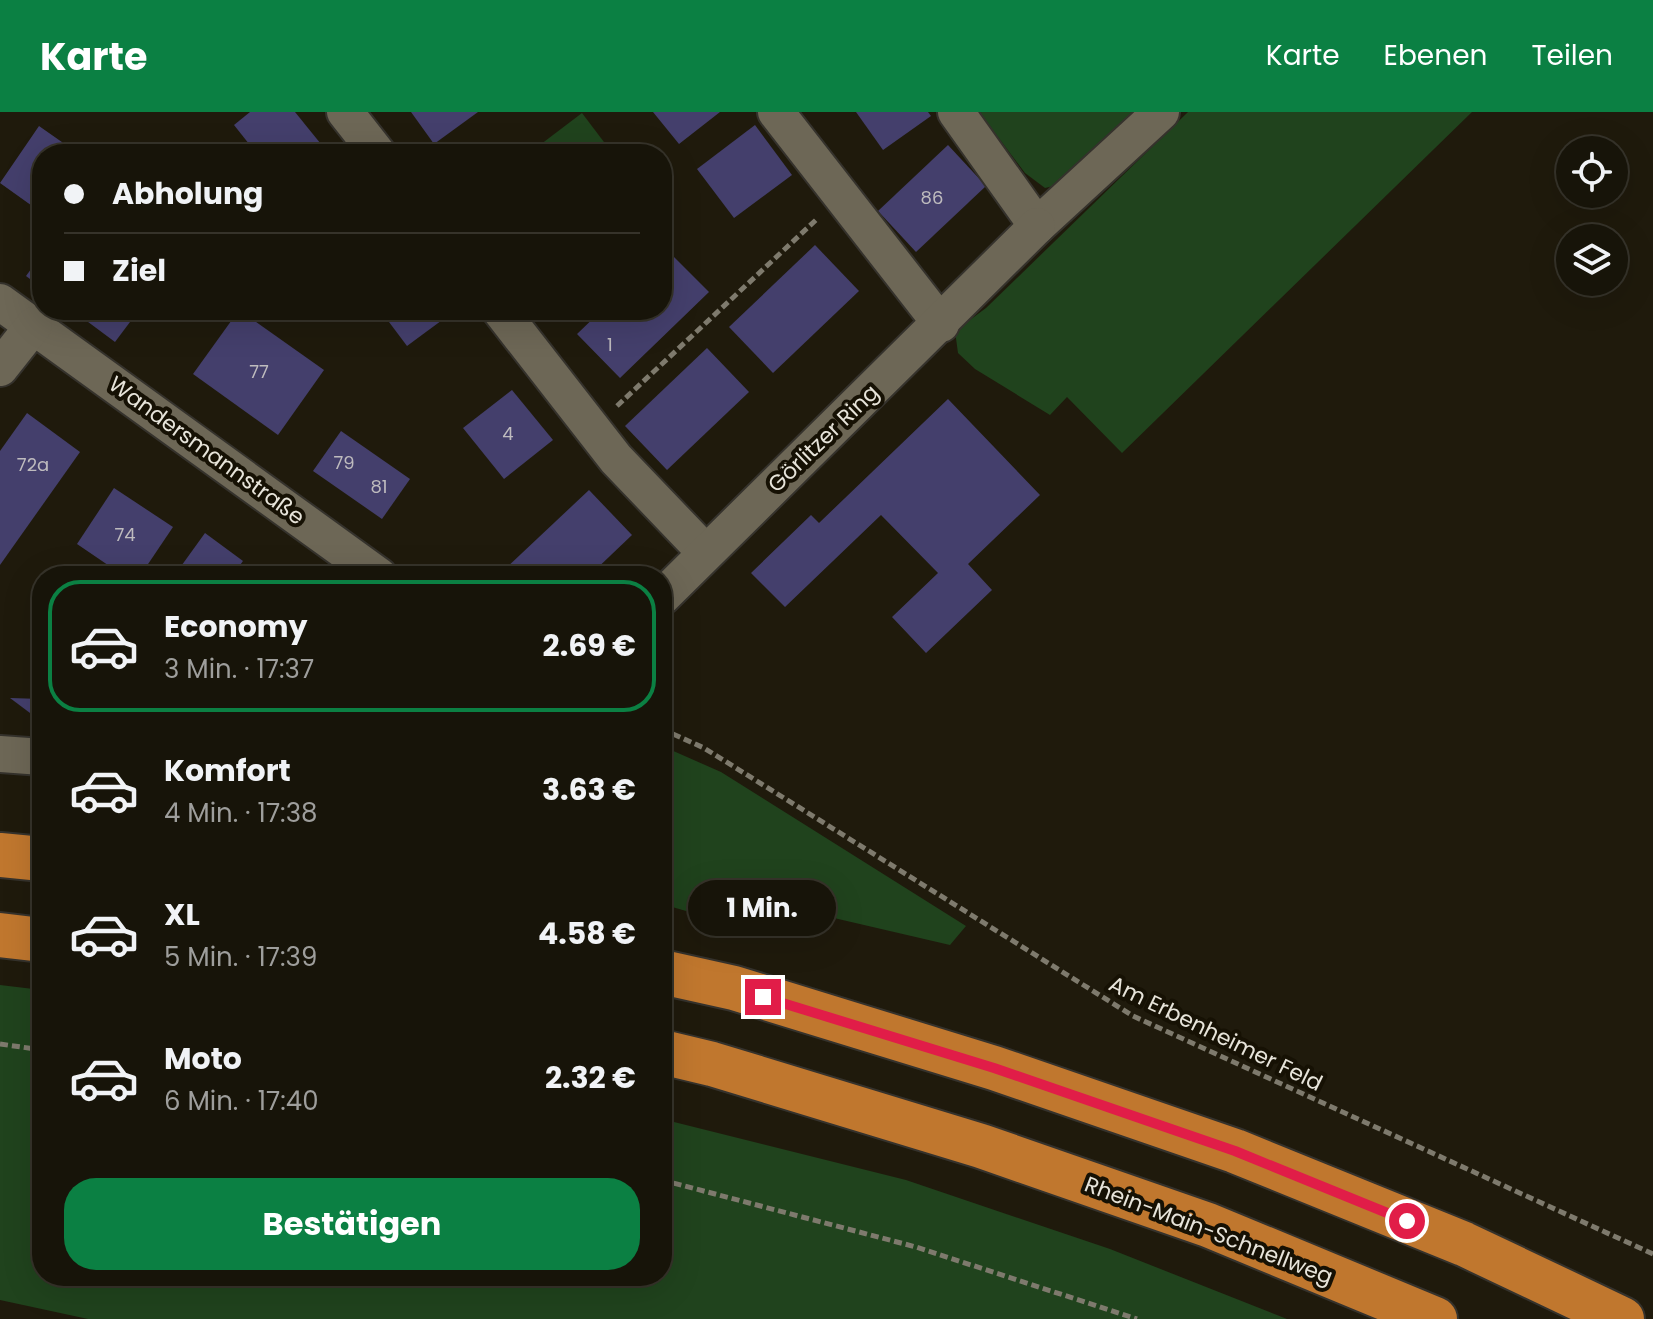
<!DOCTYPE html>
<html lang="de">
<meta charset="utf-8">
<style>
body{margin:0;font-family:Poppins,sans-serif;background:#201d12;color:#f1f3f6;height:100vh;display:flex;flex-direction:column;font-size:30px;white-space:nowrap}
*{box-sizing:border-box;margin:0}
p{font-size:26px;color:#9e9e9c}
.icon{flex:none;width:44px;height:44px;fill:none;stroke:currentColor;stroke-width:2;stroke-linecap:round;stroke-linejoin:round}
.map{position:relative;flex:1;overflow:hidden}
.sheet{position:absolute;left:32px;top:454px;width:640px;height:720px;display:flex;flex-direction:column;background:#171409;border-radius:32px;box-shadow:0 8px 32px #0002,0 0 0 2px #36332a}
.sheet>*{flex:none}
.banner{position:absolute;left:32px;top:32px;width:640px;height:176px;border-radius:32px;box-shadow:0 8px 32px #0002,0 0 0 2px #36332a;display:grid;align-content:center;height:176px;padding:0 32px;background:#171409}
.tools{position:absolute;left:1556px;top:24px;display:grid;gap:16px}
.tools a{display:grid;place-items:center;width:72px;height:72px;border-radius:50%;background:#171409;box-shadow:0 8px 32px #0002,0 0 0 2px #36332a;font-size:40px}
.end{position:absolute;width:36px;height:36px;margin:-18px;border:10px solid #e11d48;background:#fff;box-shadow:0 0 0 4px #fff}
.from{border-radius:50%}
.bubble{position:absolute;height:56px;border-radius:28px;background:#171409;box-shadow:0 8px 32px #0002,0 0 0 2px #36332a;font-size:26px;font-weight:700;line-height:56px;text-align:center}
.banner b{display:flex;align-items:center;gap:28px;height:76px;font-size:30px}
.banner b+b{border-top:2px solid #36332a}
.banner i{width:20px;height:20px;background:#f1f3f6}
ul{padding:14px 0 0;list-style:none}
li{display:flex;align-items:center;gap:24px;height:132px;margin:0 16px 12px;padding:0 16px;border:4px solid transparent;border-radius:32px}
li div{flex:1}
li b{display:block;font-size:30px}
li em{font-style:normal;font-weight:700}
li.active{border-color:#0b8043}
li>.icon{width:72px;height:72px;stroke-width:1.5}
.primary-button{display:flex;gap:16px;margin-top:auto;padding:16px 32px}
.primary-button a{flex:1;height:92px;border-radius:32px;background:#0b8043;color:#fff;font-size:32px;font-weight:700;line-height:92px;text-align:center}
header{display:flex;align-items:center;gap:48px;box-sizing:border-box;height:112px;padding:0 40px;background:#0b8043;color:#fff}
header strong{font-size:38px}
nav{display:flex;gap:44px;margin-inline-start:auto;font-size:28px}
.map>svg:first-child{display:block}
.green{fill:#20431d}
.building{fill:#443f6c}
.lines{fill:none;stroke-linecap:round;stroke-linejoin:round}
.minor-casing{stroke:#35322c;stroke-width:40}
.highway-casing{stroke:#35322c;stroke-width:48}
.path{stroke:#7e7a6d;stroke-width:5;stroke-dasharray:8 4;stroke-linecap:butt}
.minor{stroke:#6d6756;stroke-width:36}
.highway{stroke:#c0772e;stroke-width:44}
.route{stroke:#e11d48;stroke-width:10}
.labels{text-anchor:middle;stroke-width:8;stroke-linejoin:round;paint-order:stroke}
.number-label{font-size:18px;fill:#bebbbe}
.street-label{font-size:22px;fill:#e7e4da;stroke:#161104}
</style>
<header>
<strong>Karte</strong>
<nav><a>Karte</a><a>Ebenen</a><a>Teilen</a></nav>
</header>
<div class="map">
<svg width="1653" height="1207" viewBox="0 0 1653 1207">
<rect width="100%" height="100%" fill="#1f1a0c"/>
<g class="green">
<path d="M979 0H1149L1071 70 1045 76 1025 61Z"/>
<path d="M1188 0H1472L1122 341 1067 285 1050 303 975 257 958 241 955 219 986 196Z"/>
<path d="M582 1 613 42H528Z"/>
<path d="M662 634 721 660 966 814 950 833 740 784 686 799 662 792Z"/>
<path d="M0 873 42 878V1164H662V1007L906 1068 1110 1137 1287 1207H88L0 1188Z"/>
</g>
<g class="building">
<path d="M250 0H295L329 42H257L234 13Z"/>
<path d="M411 0H478L434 32Z"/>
<path d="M653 0H720L679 32Z"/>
<path d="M856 0H928L931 4 883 38Z"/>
<path d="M755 13 792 63 734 106 697 57Z"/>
<path d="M39 14 79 42H42V101L0 71Z"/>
<path d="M948 33 986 74 916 140 878 99Z"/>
<path d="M815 133 859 179 773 261 729 215Z"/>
<path d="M665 136 709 180 620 266 577 222 602 198H662V139Z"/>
<path d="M42 142V176L26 164Z"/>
<path d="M72 198H139L115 230Z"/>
<path d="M239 198 324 258 278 323 193 262Z"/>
<path d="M380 198H445L449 203 407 234Z"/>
<path d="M707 236 749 280 667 358 625 314Z"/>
<path d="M512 278 553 328 504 367 463 316Z"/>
<path d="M948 287 1040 383 968 452 992 478 926 541 892 505 938 461 881 403 785 495 751 461 811 403 819 411Z"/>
<path d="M27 301 80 340 0 453V339Z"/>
<path d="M341 319 410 367 382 407 313 359Z"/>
<path d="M114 376 173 415 140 464H124L77 432Z"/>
<path d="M589 378 632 423 589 464H510L504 458Z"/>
<path d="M205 421 243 449 232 464H174Z"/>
<path d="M10 586 42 587V610Z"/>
</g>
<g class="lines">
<g class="minor-casing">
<g id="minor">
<path d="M345 0 378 42"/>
<path d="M776 0 941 212"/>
<path d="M956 0 1037 114 1161 0"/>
<path d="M0 190 379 464"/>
<path d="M500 198 616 347 705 440"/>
<path d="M0 256 34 213"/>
<path d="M662 485 1037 114"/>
<path d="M0 642 42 645"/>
</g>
</g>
<g class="highway-casing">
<g id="highway">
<path d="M0 743 42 747"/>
<path d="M0 823 42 828"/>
<path d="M662 860 734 876 994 956 1235 1039 1464 1132 1622 1207"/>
<path d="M662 940 712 952 981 1034 1208 1113 1435 1207"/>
</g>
</g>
<g class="path">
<path d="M617 294 817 107"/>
<path d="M662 617 704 636 1133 904 1653 1142"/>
<path d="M0 932 42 938"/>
<path d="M662 1068 916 1135 1137 1207"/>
</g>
<use href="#minor" class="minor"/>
<use href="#highway" class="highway"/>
</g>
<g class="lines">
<path class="route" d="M763 885 994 956 1235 1039 1407 1109"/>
</g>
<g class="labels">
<g class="number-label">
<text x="932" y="92">86</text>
<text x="610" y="239">1</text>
<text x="259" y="266">77</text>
<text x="508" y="328">4</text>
<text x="344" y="357">79</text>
<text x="33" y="359">72a</text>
<text x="379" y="381">81</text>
<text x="125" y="429">74</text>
</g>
<g class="street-label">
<text transform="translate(823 326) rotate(-44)" y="8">Görlitzer Ring</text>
<text transform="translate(207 338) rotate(36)" y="8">Wandersmannstraße</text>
<text transform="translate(1216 921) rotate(26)" y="8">Am Erbenheimer Feld</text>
<text transform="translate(1209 1118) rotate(21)" y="8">Rhein-Main-Schnellweg</text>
</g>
</g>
</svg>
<div class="tools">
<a><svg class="icon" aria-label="locate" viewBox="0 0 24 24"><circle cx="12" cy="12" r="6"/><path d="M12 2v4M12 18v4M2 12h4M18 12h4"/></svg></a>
<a><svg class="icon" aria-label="layers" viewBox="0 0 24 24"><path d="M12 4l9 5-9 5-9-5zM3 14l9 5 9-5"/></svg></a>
</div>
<i class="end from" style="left:1407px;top:1109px"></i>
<i class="end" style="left:763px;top:885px"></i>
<div class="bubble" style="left:688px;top:768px;width:148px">1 Min.</div>
<div class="banner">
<b><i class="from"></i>Abholung</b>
<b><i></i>Ziel</b>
</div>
<section class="sheet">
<ul>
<li class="active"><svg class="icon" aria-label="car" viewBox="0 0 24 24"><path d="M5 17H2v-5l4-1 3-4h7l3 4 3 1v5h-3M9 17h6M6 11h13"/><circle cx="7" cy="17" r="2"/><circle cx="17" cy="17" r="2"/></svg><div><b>Economy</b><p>3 Min. · 17:37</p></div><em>2.69 €</em></li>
<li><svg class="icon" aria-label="car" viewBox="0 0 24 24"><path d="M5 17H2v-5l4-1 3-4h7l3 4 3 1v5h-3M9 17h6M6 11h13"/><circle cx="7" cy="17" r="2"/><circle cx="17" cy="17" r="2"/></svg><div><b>Komfort</b><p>4 Min. · 17:38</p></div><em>3.63 €</em></li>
<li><svg class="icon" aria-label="car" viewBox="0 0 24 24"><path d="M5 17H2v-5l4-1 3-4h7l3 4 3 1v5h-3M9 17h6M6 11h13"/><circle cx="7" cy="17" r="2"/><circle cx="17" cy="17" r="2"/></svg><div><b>XL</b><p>5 Min. · 17:39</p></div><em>4.58 €</em></li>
<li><svg class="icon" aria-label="car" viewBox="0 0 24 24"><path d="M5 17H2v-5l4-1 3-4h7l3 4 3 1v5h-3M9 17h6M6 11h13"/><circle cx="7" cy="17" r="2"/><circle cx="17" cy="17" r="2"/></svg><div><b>Moto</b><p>6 Min. · 17:40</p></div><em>2.32 €</em></li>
</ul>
<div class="primary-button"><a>Bestätigen</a></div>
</section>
</div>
